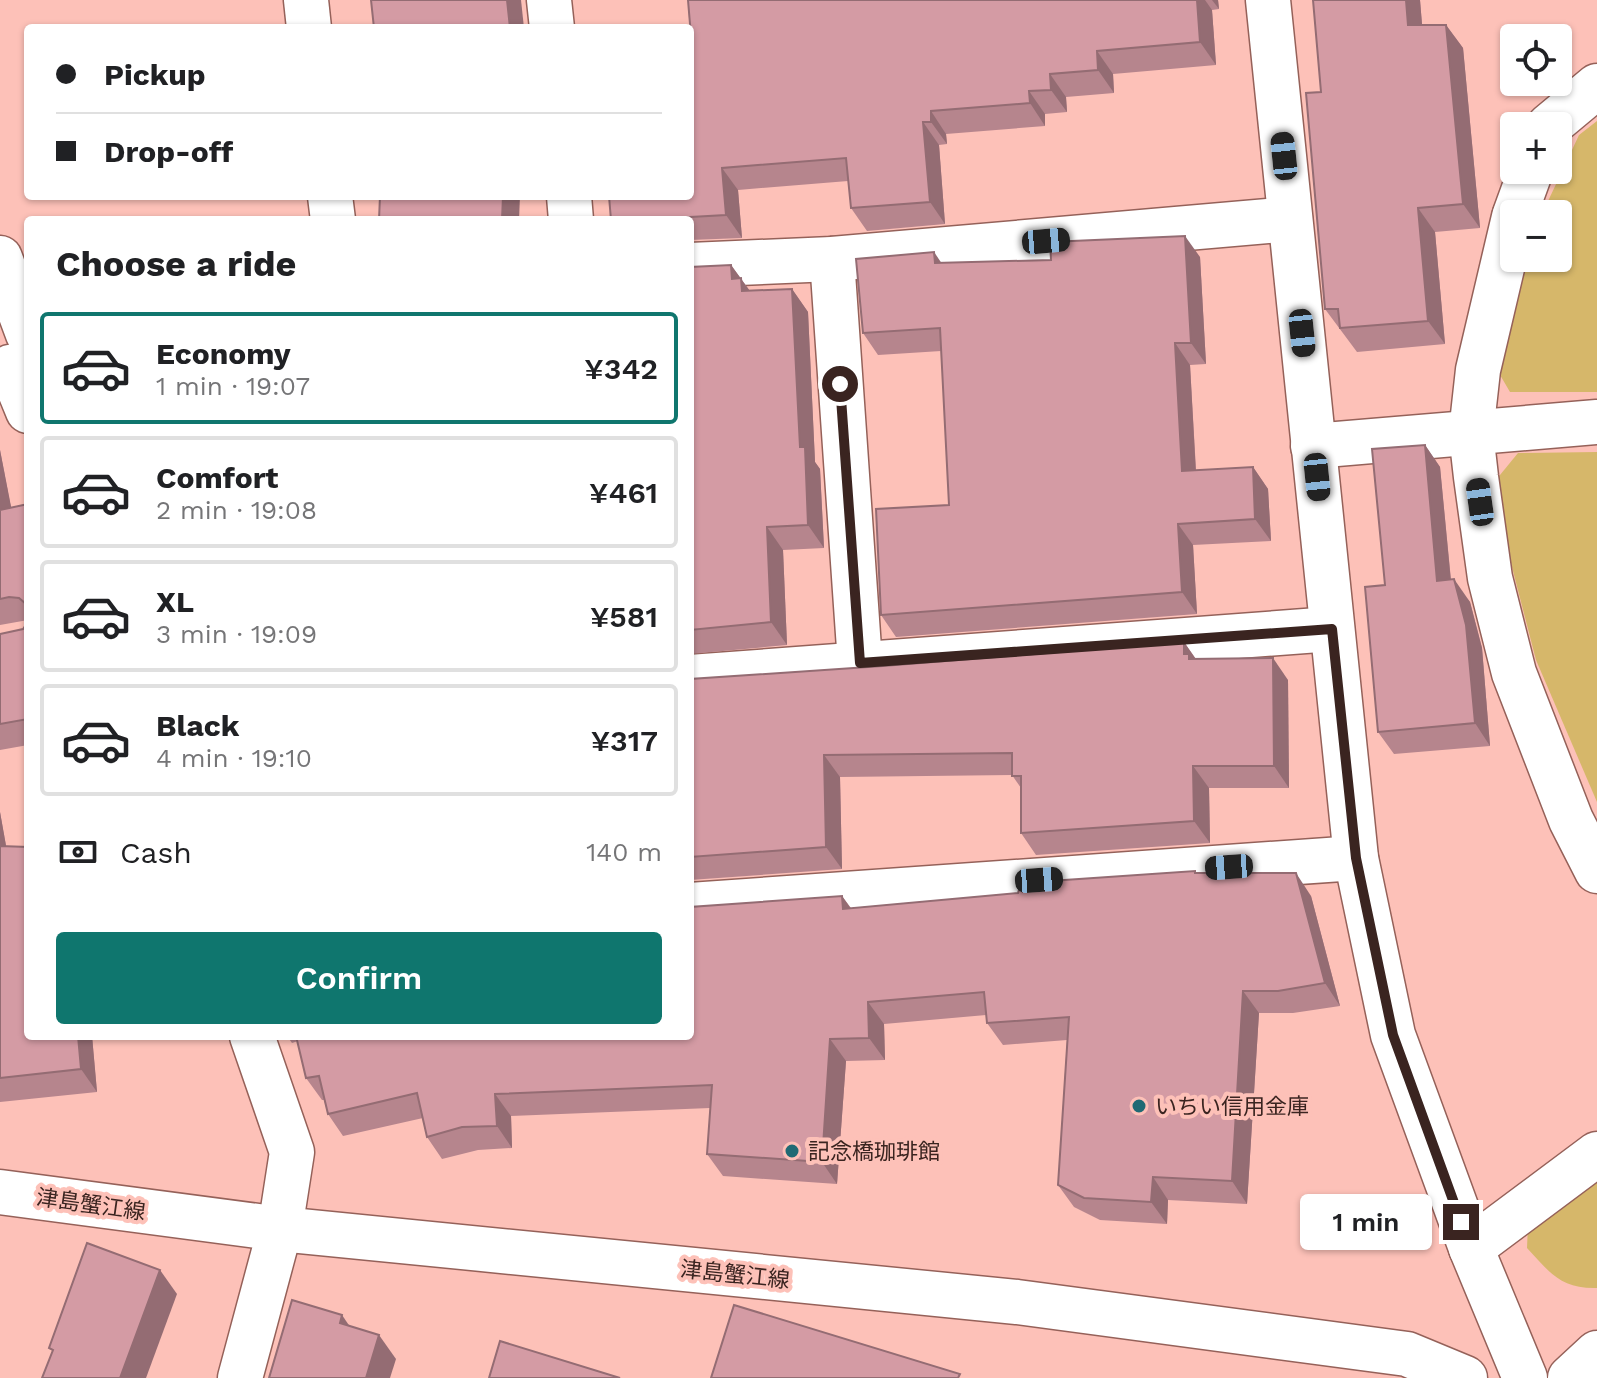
<!DOCTYPE html>
<meta charset="utf-8">
<style>
body{margin:0;font-family:"Work Sans","Noto Sans JP",sans-serif;background:#f6f6f6;color:#202124;height:100vh;display:flex;flex-direction:column;font-size:30px;white-space:nowrap}
*{box-sizing:border-box;margin:0}
p{font-size:26px;color:#757577}
.icon{flex:none;width:44px;height:44px;fill:none;stroke:currentColor;stroke-width:2;stroke-linecap:round;stroke-linejoin:round}
.map{position:relative;flex:1;overflow:hidden}
.details{position:absolute;left:24px;top:216px;width:670px;height:824px;display:flex;flex-direction:column;background:#fff;border-radius:8px;box-shadow:0 2px 6px #0004}
.details>*{flex:none}
.guide{position:absolute;left:24px;top:24px;width:670px;height:176px;border-radius:8px;box-shadow:0 2px 6px #0004;display:grid;align-content:center;height:176px;padding:0 32px;background:#fff}
.fabs{position:absolute;left:1500px;top:24px;display:grid;gap:16px}
.fabs a{display:grid;place-items:center;width:72px;height:72px;border-radius:8px;background:#fff;box-shadow:0 2px 6px #0004;font-size:40px}
.end{position:absolute;width:36px;height:36px;margin:-18px;border:10px solid #3a2420;background:#fff;box-shadow:0 0 0 4px #fff}
.from{border-radius:50%}
.bubble{position:absolute;height:56px;border-radius:8px;background:#fff;box-shadow:0 2px 6px #0004;font-size:26px;font-weight:600;line-height:56px;text-align:center}
.car{position:absolute;width:24px;height:48px;margin:-24px -12px;border-radius:10px;box-shadow:0 0 6px 2px #0007;background:linear-gradient(#222 24%,#8ab4d8 0 40%,#222 0 76%,#8ab4d8 0 86%,#222 0)}
.guide b{display:flex;align-items:center;gap:28px;height:76px;font-size:30px}
.guide b+b{border-top:2px solid #e0e0e0}
.guide i{width:20px;height:20px;background:#202124}
ul{padding:0;list-style:none}
li{display:flex;align-items:center;gap:24px;height:112px;margin:0 16px 12px;padding:0 16px;border:4px solid #e0e0e0;border-radius:8px}
li div{flex:1}
li b{display:block;font-size:30px}
li em{font-style:normal;font-weight:600}
li.selected{border-color:#0f766e}
li>.icon{width:72px;height:72px;stroke-width:1.5}
h2{padding:0 32px;font-size:36px;line-height:96px}
.pay{display:flex;align-items:center;gap:20px;height:88px;padding:0 32px;font-size:30px}
.pay p{margin-inline-start:auto}
.primary-button{display:flex;gap:16px;margin-top:auto;padding:16px 32px}
.primary-button a{flex:1;height:92px;border-radius:8px;background:#0f766e;color:#fff;font-size:32px;font-weight:600;line-height:92px;text-align:center}
.map>svg:first-child{display:block}
.green{fill:#d6b76a}
.lines{fill:none;stroke-linecap:round;stroke-linejoin:round}
.minor-casing{stroke:#956159;stroke-width:47}
.tertiary-casing{stroke:#956159;stroke-width:47}
.secondary-casing{stroke:#956159;stroke-width:47}
.minor{stroke:#fff;stroke-width:44}
.tertiary{stroke:#fff;stroke-width:44}
.secondary{stroke:#fff;stroke-width:44}
.wall{fill:#b6858d}
.shaded-wall{fill:#946c73}
.building{fill:#d49ba4;stroke:#946c73;stroke-width:2}
.route{stroke:#3a2420;stroke-width:10}
.poi-dot{fill:#206a74;stroke:#fdc1b8;stroke-width:3}
.labels{text-anchor:middle;stroke-width:8;stroke-linejoin:round;paint-order:stroke}
.poi-label{font-size:22px;fill:#3a2420;stroke:#fdc1b8;text-anchor:start}
.street-label{font-size:22px;fill:#3a2420;stroke:#fdc1b8}
</style>
<div class="map">
<svg width="1597" height="1378" viewBox="0 0 1597 1378">
<rect width="100%" height="100%" fill="#fdc1b8"/>
<g class="green">
<path d="M1597 121V392H1510L1496 368 1528 258H1558V214H1542L1579 135Z"/>
<path d="M1597 452V802L1536 660 1491 486 1518 453Z"/>
<path d="M1597 1179V1288C1561 1289 1550 1273 1527 1248L1528 1224Z"/>
</g>
<g class="lines">
<g class="minor-casing">
<g id="minor">
<path d="M306 0 309 28"/>
<path d="M549 0 552 28"/>
<path d="M1549 126 1597 86"/>
<path d="M330 196 333 220"/>
<path d="M569 196 571 220"/>
<path d="M1515 214 1531 170"/>
<path d="M1514 217 1478 370 1471 433 1476 477 1490 578 1514 673 1571 820 1597 871"/>
<path d="M0 258 28 334"/>
<path d="M832 259 860 663"/>
<path d="M690 265 832 259 1290 219"/>
<path d="M28 364 10 367 28 411"/>
<path d="M1313 446 1597 422"/>
<path d="M690 677 1332 629"/>
<path d="M690 905 1356 858"/>
<path d="M1471 1248 1597 1154"/>
<path d="M240 1378 280 1229 292 1152 252 1036"/>
</g>
</g>
<g class="tertiary-casing">
<g id="tertiary">
<path d="M1268 0 1356 858 1393 1035 1471 1248 1525 1378"/>
<path d="M1570 1378 1597 1353"/>
</g>
</g>
<g class="secondary-casing">
<path id="secondary" d="M0 1192 280 1229 1017 1302 1407 1354 1465 1378"/>
</g>
<use href="#minor" class="minor"/>
<use href="#tertiary" class="tertiary"/>
<use href="#secondary" class="secondary"/>
</g>
<g class="wall">
<path d="M688 0H1218L1219 9 1212 10 1216 65 1113 74 1114 93 1066 97 1067 112 1045 114V126L946 134 947 144 939 145 945 224 867 231 851 208 848 181 738 190 742 238 690 240V220H611L690 36Z"/>
<path d="M1313 0H1420L1422 25H1446L1463 48 1480 228 1435 232 1445 344 1357 352 1325 309 1321 92Z"/>
<path d="M1200 257 1206 364 1190 365 1196 470 1253 467 1268 489 1271 541 1193 545 1197 614 896 637 881 615 949 505 941 351 878 355 863 333 942 263Z"/>
<path d="M731 265 750 291 792 289 808 312 815 462 820 469 824 548 783 550 787 645 690 654V267Z"/>
<path d="M1425 445 1440 467 1451 580 1470 602 1482 648 1490 746 1394 754 1378 732 1385 585Z"/>
<path d="M0 450 11 508 28 504V620L0 625Z"/>
<path d="M28 622V745L0 750V634L23 629Z"/>
<path d="M1184 642 1196 659 1288 680 1289 788H1209L1210 843 1036 855 1021 833V788L1012 775 840 777 842 869 690 880V679L883 666Z"/>
<path d="M0 812 6 846 28 1036H92L97 1092 0 1102Z"/>
<path d="M1197 873 1311 896 1340 1006 1293 1013H1259L1247 1204 1168 1200 1167 1224 1100 1220 1074 1207 1058 1185 1067 1040 1003 1045 987 1023 986 1015 884 1024 885 1060 846 1061 837 1184 723 1176 707 1154 710 1108 511 1116 512 1148 478 1150 442 1159 427 1137 423 1118 343 1136 328 1114 324 1100H322L306 1078 298 1041 292 1043 287 1036H690L842 896 851 908 1018 893Z"/>
</g>
<g class="shaded-wall">
<path d="M507 0H521L524 28H510Z"/>
<path d="M1197 0H1205L1212 10 1216 65 1200 42Z"/>
<path d="M1212 0H1218L1219 9Z"/>
<path d="M1406 0H1420L1424 48 1408 25Z"/>
<path d="M1446 25 1463 48 1480 228 1463 204Z"/>
<path d="M1097 51 1113 74 1114 93 1098 70Z"/>
<path d="M1050 74 1066 97 1067 112 1051 90Z"/>
<path d="M1029 91 1045 114V126L1030 103Z"/>
<path d="M931 111 946 134 947 144 931 122Z"/>
<path d="M923 122 939 145 945 224 930 202Z"/>
<path d="M722 168 738 190 742 238 726 215Z"/>
<path d="M503 196H520L519 220H502Z"/>
<path d="M1418 208 1435 232 1445 344 1428 321Z"/>
<path d="M1185 236 1200 257 1206 364 1191 343Z"/>
<path d="M934 252 949 274 935 263Z"/>
<path d="M731 265 757 301 758 314 732 279Z"/>
<path d="M792 289 808 312 815 462 820 469 824 548 808 525 800 447Z"/>
<path d="M1175 343 1190 365 1197 493 1182 471Z"/>
<path d="M1425 445 1440 467 1453 603 1437 581Z"/>
<path d="M0 450 16 532 0 510Z"/>
<path d="M1253 467 1268 489 1271 541 1255 519Z"/>
<path d="M1178 524 1193 545 1197 614 1182 592Z"/>
<path d="M767 527 783 550 787 645 771 622Z"/>
<path d="M1454 579 1470 602 1482 648 1490 746 1475 723Z"/>
<path d="M1184 642 1199 664 1200 669 1184 654Z"/>
<path d="M1273 658 1288 680 1289 788 1274 766Z"/>
<path d="M824 755 840 777 842 869 826 847Z"/>
<path d="M1193 766 1209 788 1210 843 1194 821Z"/>
<path d="M0 812 10 868 0 854Z"/>
<path d="M1296 873 1311 896 1340 1006 1325 983Z"/>
<path d="M842 896 858 919 843 909Z"/>
<path d="M1243 991 1259 1013 1247 1204 1232 1181Z"/>
<path d="M868 1002 884 1024 885 1060 869 1038Z"/>
<path d="M78 1036H92L97 1092 81 1069Z"/>
<path d="M830 1039 846 1061 837 1184 822 1162Z"/>
<path d="M495 1094 511 1116 512 1148 497 1126Z"/>
<path d="M1153 1177 1168 1200 1167 1224 1151 1202Z"/>
<path d="M160 1270 177 1294 146 1378H120Z"/>
<path d="M342 1315 359 1340 340 1323Z"/>
<path d="M379 1335 396 1359 390 1378H366Z"/>
</g>
<g class="building">
<path d="M371 0H507L510 28H374Z"/>
<path d="M688 0H1197L1200 42 1097 51 1098 70 1050 74 1051 90 1029 91 1030 103 931 111V122H923L930 202 851 208 846 158 722 168 726 215 672 218 665 220H611L609 196H690L691 36Z"/>
<path d="M1313 0H1406L1408 25H1446L1463 204 1418 208 1428 321 1340 328 1338 309H1325L1306 93 1321 92Z"/>
<path d="M380 196H503L502 220H379Z"/>
<path d="M1185 236 1191 343H1175L1182 471 1253 467 1255 519 1178 524 1182 592 881 615 876 509 949 505 940 328 863 333 856 259 934 252 935 263 1051 260 1050 242Z"/>
<path d="M731 265 732 279 741 278 742 291 792 289 800 447H805L808 525 767 527 771 622 690 630V267Z"/>
<path d="M1425 445 1437 581 1454 579 1466 625 1475 723 1378 732 1365 587 1385 585 1372 449Z"/>
<path d="M28 504V607L26 604 19 598 9 597 0 599V508V510Z"/>
<path d="M28 622V719L0 724V634L23 629Z"/>
<path d="M1184 642V654H1189V659L1273 658 1274 766H1193L1194 821 1021 833V776H1012V753L824 755 826 847 690 857V679L883 666Z"/>
<path d="M0 846 28 847V1036H78L81 1069 0 1078Z"/>
<path d="M1195 871V873H1296L1325 983 1278 991H1243L1232 1181 1153 1177 1151 1202 1084 1198 1058 1185 1069 1017 987 1023 984 992 868 1002 869 1038 830 1039 822 1162 707 1154 712 1085 495 1094 497 1126 462 1127 427 1137 417 1093 328 1114 319 1076 306 1078 296 1036H690V907L842 896 843 909 1018 893 1021 883Z"/>
<path d="M87 1243 160 1270 120 1378H42L53 1350 49 1348Z"/>
<path d="M292 1300 342 1315 340 1323 379 1335 366 1378H269Z"/>
<path d="M734 1305 960 1374 958 1378H711Z"/>
<path d="M500 1341 620 1378H489Z"/>
</g>
<g class="lines">
<path class="route" d="M840 384 860 663 1332 629 1356 858 1393 1035 1461 1222"/>
</g>
<g class="poi-dot">
<circle cx="1139" cy="1106" r="8"/>
<circle cx="792" cy="1151" r="8"/>
</g>
<g class="labels">
<g class="poi-label">
<text x="1155" y="1114">いちい信用金庫</text>
<text x="808" y="1159">記念橋珈琲館</text>
</g>
<g class="street-label">
<text transform="translate(91 1204) rotate(8)" y="8">津島蟹江線</text>
<text transform="translate(735 1274) rotate(6)" y="8">津島蟹江線</text>
</g>
</g>
</svg>
<div class="fabs">
<a><svg class="icon" aria-label="locate" viewBox="0 0 24 24"><circle cx="12" cy="12" r="6"/><path d="M12 2v4M12 18v4M2 12h4M18 12h4"/></svg></a>
<a>+</a>
<a>−</a>
</div>
<i class="end from" style="left:840px;top:384px"></i>
<i class="end" style="left:1461px;top:1222px"></i>
<div class="bubble" style="left:1300px;top:1194px;width:132px">1 min</div>
<i class="car" style="left:1284px;top:156px;rotate:354deg"></i>
<i class="car" style="left:1046px;top:241px;rotate:85deg"></i>
<i class="car" style="left:1302px;top:333px;rotate:174deg"></i>
<i class="car" style="left:1317px;top:477px;rotate:174deg"></i>
<i class="car" style="left:1480px;top:502px;rotate:352deg"></i>
<i class="car" style="left:1229px;top:867px;rotate:266deg"></i>
<i class="car" style="left:1039px;top:880px;rotate:86deg"></i>
<div class="guide">
<b><i class="from"></i>Pickup</b>
<b><i></i>Drop-off</b>
</div>
<section class="details">
<h2>Choose a ride</h2>
<ul>
<li class="selected"><svg class="icon" aria-label="car" viewBox="0 0 24 24"><path d="M5 17H2v-5l4-1 3-4h7l3 4 3 1v5h-3M9 17h6M6 11h13"/><circle cx="7" cy="17" r="2"/><circle cx="17" cy="17" r="2"/></svg><div><b>Economy</b><p>1 min · 19:07</p></div><em>¥342</em></li>
<li><svg class="icon" aria-label="car" viewBox="0 0 24 24"><path d="M5 17H2v-5l4-1 3-4h7l3 4 3 1v5h-3M9 17h6M6 11h13"/><circle cx="7" cy="17" r="2"/><circle cx="17" cy="17" r="2"/></svg><div><b>Comfort</b><p>2 min · 19:08</p></div><em>¥461</em></li>
<li><svg class="icon" aria-label="car" viewBox="0 0 24 24"><path d="M5 17H2v-5l4-1 3-4h7l3 4 3 1v5h-3M9 17h6M6 11h13"/><circle cx="7" cy="17" r="2"/><circle cx="17" cy="17" r="2"/></svg><div><b>XL</b><p>3 min · 19:09</p></div><em>¥581</em></li>
<li><svg class="icon" aria-label="car" viewBox="0 0 24 24"><path d="M5 17H2v-5l4-1 3-4h7l3 4 3 1v5h-3M9 17h6M6 11h13"/><circle cx="7" cy="17" r="2"/><circle cx="17" cy="17" r="2"/></svg><div><b>Black</b><p>4 min · 19:10</p></div><em>¥317</em></li>
</ul>
<div class="pay"><svg class="icon" aria-label="cash" viewBox="0 0 24 24"><path d="M3 7h18v10H3z"/><circle cx="12" cy="12" r="2"/></svg>Cash<p>140 m</p></div>
<div class="primary-button"><a>Confirm</a></div>
</section>
</div>
